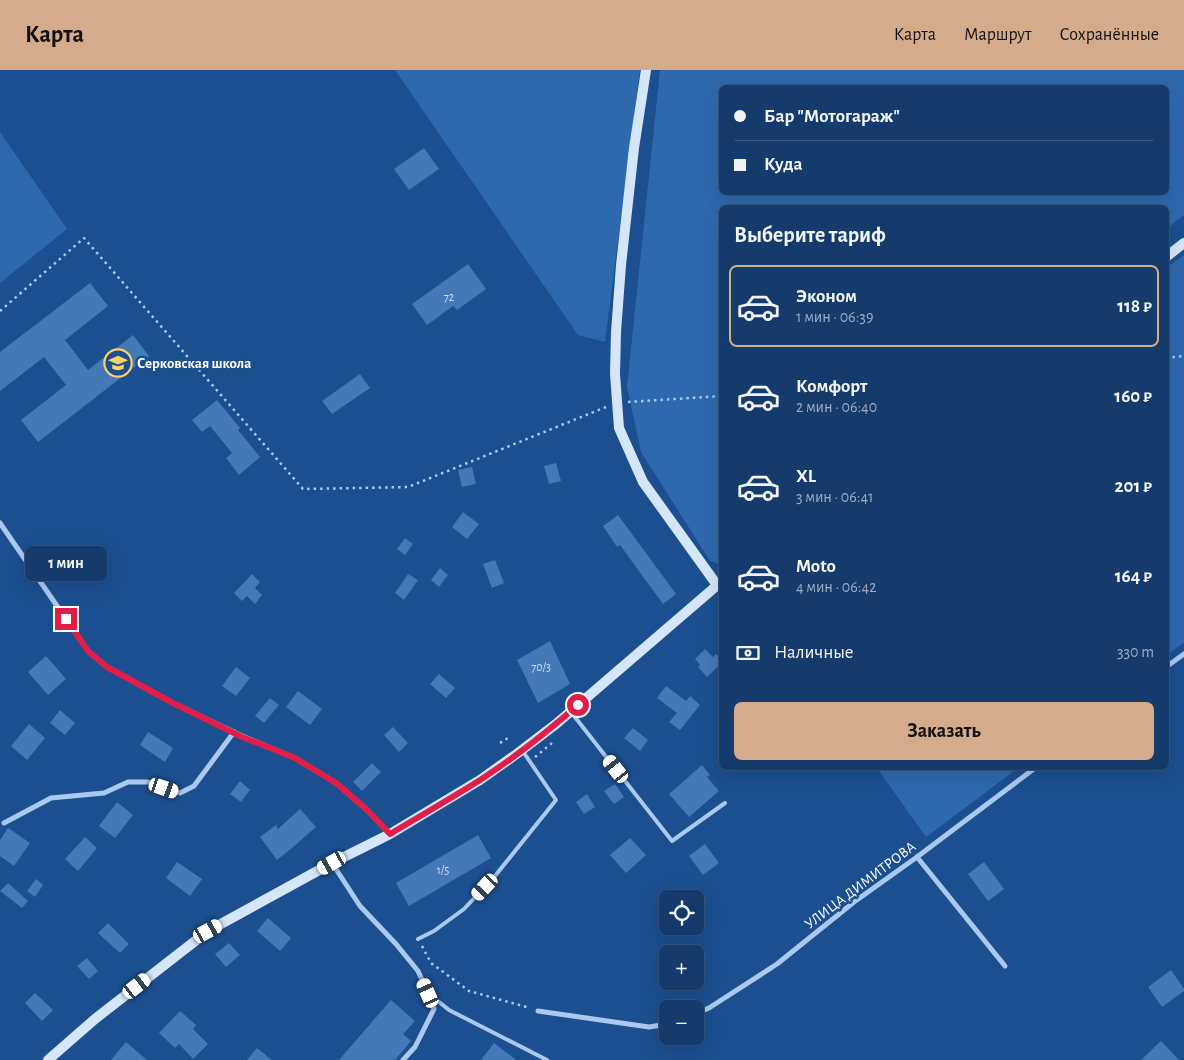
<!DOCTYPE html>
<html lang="ru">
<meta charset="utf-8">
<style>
body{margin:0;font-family:"Alegreya Sans",sans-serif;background:#214673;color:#f1f3f6;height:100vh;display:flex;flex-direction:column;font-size:19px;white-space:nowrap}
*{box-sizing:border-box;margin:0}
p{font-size:16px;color:#9dadc1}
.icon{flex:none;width:28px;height:28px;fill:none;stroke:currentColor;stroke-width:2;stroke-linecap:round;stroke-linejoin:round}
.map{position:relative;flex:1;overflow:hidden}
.sheet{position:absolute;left:719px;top:135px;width:450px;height:565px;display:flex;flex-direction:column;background:#143b6b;border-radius:8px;box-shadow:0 5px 20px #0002,0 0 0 1px #33557e}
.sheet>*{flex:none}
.hud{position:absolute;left:719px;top:15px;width:450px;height:110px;border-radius:8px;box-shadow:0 5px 20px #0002,0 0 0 1px #33557e;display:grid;align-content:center;height:110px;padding:0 15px;background:#143b6b}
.buttons{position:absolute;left:659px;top:820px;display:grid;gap:10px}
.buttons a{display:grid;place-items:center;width:45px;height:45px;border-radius:8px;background:#143b6b;box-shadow:0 5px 20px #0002,0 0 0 1px #33557e;font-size:25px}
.end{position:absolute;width:22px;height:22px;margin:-11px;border:6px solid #e11d48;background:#fff;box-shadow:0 0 0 2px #fff}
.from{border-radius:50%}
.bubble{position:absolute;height:35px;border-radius:8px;background:#143b6b;box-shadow:0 5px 20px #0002,0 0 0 1px #33557e;font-size:16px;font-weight:700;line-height:35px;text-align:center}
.car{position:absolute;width:15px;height:30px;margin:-15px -8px;border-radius:6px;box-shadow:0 0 4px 1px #0007;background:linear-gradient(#fff 24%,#345 0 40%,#fff 0 76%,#345 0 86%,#fff 0)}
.hud b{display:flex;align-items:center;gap:18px;height:48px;font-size:19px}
.hud b+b{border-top:1px solid #33557e}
.hud i{width:12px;height:12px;background:#f1f3f6}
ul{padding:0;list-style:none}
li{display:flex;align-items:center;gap:15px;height:82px;margin:0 10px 8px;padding:0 5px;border:2px solid transparent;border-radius:8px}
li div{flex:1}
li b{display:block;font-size:19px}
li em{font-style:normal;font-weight:700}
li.current{border-color:#d6ab8b}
li>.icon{width:45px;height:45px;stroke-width:1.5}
h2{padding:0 15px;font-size:22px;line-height:60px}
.pay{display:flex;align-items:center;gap:12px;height:55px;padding:0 15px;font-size:19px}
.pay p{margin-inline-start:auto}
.button{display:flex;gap:10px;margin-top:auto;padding:10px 15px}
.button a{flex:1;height:58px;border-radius:8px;background:#d6ab8b;color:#111;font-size:20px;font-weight:700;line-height:58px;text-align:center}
header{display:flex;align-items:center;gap:30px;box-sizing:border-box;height:70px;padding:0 25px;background:#d6ab8b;color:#111}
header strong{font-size:24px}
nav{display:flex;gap:28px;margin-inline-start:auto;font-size:18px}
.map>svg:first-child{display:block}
.green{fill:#2e69ad;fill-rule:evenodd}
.building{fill:#4478b7}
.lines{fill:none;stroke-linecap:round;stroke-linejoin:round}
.path{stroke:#a9c9ee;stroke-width:2.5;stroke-dasharray:2.5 4;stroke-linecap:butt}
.lane{stroke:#a9c9ee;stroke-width:4}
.street{stroke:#a9c9ee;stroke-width:5}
.secondary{stroke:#d6e6fa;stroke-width:10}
.route{stroke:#e11d48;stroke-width:6}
.labels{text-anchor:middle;stroke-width:5;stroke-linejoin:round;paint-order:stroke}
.number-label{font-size:12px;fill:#d0dded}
.poi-label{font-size:15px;font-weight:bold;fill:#fff;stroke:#1b4f8f;text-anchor:start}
.street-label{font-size:15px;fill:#fff;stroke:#1b4f8f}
</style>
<header>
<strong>Карта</strong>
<nav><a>Карта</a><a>Маршрут</a><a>Сохранённые</a></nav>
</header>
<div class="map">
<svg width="1184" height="990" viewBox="0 0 1184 990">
<rect width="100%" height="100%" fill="#1b4f8f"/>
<g class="green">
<path d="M395 0H640L605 272 578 265Z"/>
<path d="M660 0H1184V145L1166 159V138H721V495L710 491 641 382 627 317ZM721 18H1166V122H721Z"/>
<path d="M0 62 67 159 0 213Z"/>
<path d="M1184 185V572L1166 586V198Z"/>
<path d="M877 698H1018L926 767Z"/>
</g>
<g class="building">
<path d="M424 78 439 99 409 120 394 99Z"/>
<path d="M468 194 486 219 457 240 453 236 427 255 412 234Z"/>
<path d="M90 213 108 236 65 270 88 300 133 265 149 286 38 372 21 350 66 315 44 287 0 321V282Z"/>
<path d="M360 304 370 318 332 344 322 331Z"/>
<path d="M217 330 240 358 238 360 260 387 239 405 226 388 232 383 210 356 202 362 192 350Z"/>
<path d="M556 393 561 411 549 414 544 396Z"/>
<path d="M472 397 476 414 462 417 458 400Z"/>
<path d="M463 442 479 454 467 469 452 457Z"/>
<path d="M618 445 676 524 663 534 620 475 617 477 603 456Z"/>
<path d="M405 468 413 474 405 485 397 479Z"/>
<path d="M495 490 504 513 492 518 483 494Z"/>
<path d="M440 498 448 505 439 517 431 510Z"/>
<path d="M252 504 260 512 255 518 262 525 255 534 247 526 242 531 234 523Z"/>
<path d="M408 504 418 510 404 530 395 523Z"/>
<path d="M550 571 570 614 538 633 517 590Z"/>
<path d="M705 579 713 587 716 584 721 589V594L707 607 698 597 700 595 695 589Z"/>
<path d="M46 586 66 609 48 625 28 602Z"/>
<path d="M236 597 250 608 236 626 222 616Z"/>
<path d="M439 604 455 618 446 628 430 614Z"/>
<path d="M666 616 686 631 690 626 700 635 680 660 669 652 677 643 657 628Z"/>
<path d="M298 621 322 639 310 655 286 637Z"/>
<path d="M270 628 279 635 264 653 255 646Z"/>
<path d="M60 640 75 653 65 665 50 653Z"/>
<path d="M29 654 45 668 27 690 11 676Z"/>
<path d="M393 657 408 673 399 682 384 665Z"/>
<path d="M633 658 648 670 640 681 624 668Z"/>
<path d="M148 662 173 678 165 692 140 675Z"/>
<path d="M372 693 381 702 362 721 353 712Z"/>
<path d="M702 695 710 705 707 707 719 721 689 747 669 724Z"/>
<path d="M240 711 250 720 241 732 230 724Z"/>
<path d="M615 714 624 727 614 734 604 721Z"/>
<path d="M587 724 595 737 584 744 576 732Z"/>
<path d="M117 732 133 745 115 768 99 756Z"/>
<path d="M300 739 316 757 292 778 277 790 260 767 276 755 278 759Z"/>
<path d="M8 758 30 773 14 796 0 786V770Z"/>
<path d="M478 765 491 788 409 836 396 813Z"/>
<path d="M85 767 97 778 78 801 65 789Z"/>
<path d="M630 768 646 785 626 803 610 785Z"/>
<path d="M705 774 719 793 703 805 689 786Z"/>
<path d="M177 792 202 809 190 826 166 808Z"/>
<path d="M984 792 1004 819 988 831 968 804Z"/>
<path d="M36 809 43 815 35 827 27 821Z"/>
<path d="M8 813 28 831 22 838 0 821Z"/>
<path d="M268 848 291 868 280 881 257 861Z"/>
<path d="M108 853 129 874 120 883 98 863Z"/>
<path d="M229 873 240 885 226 897 215 884Z"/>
<path d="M87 888 98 901 89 909 77 896Z"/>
<path d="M1171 900 1184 919V921L1162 937 1148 917Z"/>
<path d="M35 923 53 940 42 951 25 933Z"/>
<path d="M391 930 415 951 403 964 411 971 395 990H339Z"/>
<path d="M180 941 196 955 193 959 208 974 193 989 179 974 175 978 159 963Z"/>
<path d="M1161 971 1179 990H1141Z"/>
<path d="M126 972 147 990H111Z"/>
<path d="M494 973 516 990H481Z"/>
<path d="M257 978 272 990H247Z"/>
</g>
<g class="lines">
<g class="path">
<path d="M0 241 84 168 303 419 408 417 606 337"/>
<path d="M1166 288 1184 286"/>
<path d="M628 332 721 326"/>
<path d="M500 673 508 668"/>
<path d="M535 687 552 673"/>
<path d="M422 876 431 893 469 921 530 938"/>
</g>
<g class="lane">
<path d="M571 642 672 771 725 733"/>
<path d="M418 869 434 861 464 839 495 806 556 730 522 680"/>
<path d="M428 923 449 940 547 990"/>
</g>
<g class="street">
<path d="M0 453 88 581 107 597 173 633 240 665 295 688 336 713 366 739 390 764"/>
<path d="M1166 597 1184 584"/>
<path d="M4 753 51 728 104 723 128 712H148L180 723 194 716 234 662"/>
<path d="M917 787 1005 896"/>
<path d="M332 793 360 836 396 874 418 901 428 923 434 939 415 977 403 990"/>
<path d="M538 941 649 957 668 954"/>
<path d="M695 944 709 938 777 894 854 832 917 787 1035 698"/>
</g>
<g class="secondary">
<path d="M646 0 634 78 621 195 616 262 615 304 619 358 643 412 717 515"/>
<path d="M1166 187 1184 173"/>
<path d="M48 990 95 949 208 861 332 793 390 764 480 710 518 683 556 654 721 512"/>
</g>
</g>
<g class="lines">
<path class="route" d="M66 549 88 581 107 597 173 633 240 666 295 688 336 713 366 739 390 764C420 746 450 729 480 710 514 688 547 662 578 635"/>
</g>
<defs>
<g id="school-ring" transform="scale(1.4375)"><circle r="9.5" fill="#1b4f8f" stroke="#ffd166" stroke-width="1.5"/><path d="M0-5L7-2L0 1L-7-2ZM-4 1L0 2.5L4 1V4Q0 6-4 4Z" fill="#ffd166"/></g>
</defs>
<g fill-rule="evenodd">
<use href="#school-ring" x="118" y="293"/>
</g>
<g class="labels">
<g class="number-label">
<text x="449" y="231">72</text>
<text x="541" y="601">70/3</text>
<text x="443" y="804">1/5</text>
</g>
<g class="poi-label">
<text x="137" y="298">Серковская школа</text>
</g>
<g class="street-label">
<text transform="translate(860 815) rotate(-37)" y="5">УЛИЦА ДИМИТРОВА</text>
</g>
</g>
</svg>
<div class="buttons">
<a><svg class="icon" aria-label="locate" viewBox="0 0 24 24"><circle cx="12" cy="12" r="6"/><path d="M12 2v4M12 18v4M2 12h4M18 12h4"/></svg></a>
<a>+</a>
<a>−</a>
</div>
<i class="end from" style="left:578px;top:635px"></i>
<i class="end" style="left:66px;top:549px"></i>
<div class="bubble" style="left:25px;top:476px;width:82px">1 мин</div>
<i class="car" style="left:616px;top:699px;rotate:322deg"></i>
<i class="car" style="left:164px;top:718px;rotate:109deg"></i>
<i class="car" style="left:332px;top:793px;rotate:241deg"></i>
<i class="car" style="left:485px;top:817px;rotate:223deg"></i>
<i class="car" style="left:208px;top:861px;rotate:61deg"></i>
<i class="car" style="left:137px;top:916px;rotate:52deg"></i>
<i class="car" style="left:428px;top:923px;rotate:336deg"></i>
<div class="hud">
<b><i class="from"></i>Бар &quot;Мотогараж&quot;</b>
<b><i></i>Куда</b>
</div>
<section class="sheet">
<h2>Выберите тариф</h2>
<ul>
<li class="current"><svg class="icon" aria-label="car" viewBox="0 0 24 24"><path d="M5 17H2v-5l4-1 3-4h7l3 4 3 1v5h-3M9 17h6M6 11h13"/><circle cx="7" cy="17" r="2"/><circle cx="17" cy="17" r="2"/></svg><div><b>Эконом</b><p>1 мин · 06:39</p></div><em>118 ₽</em></li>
<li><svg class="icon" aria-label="car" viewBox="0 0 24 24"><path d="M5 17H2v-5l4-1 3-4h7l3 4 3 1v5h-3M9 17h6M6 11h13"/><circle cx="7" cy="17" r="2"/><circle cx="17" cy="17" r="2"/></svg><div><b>Комфорт</b><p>2 мин · 06:40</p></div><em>160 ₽</em></li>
<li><svg class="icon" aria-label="car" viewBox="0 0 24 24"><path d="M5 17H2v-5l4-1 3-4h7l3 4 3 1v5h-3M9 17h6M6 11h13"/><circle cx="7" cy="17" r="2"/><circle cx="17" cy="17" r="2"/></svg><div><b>XL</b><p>3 мин · 06:41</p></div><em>201 ₽</em></li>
<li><svg class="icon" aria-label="car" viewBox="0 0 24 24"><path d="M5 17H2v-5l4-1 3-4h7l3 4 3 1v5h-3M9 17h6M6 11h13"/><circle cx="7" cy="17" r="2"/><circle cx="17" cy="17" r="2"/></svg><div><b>Moto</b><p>4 мин · 06:42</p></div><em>164 ₽</em></li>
</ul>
<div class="pay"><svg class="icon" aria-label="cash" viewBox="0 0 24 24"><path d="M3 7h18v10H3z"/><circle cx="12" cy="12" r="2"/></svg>Наличные<p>330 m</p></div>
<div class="button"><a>Заказать</a></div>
</section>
</div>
